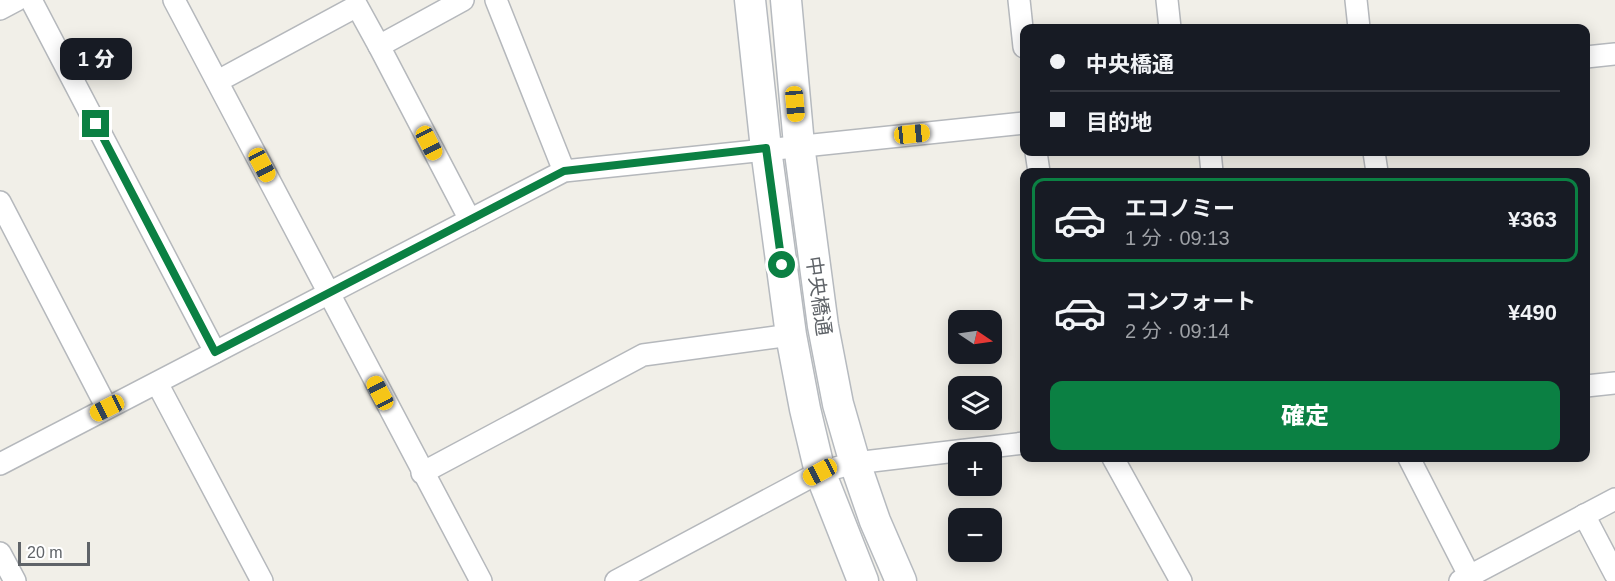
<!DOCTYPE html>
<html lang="ja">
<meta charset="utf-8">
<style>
body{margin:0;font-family:Helvetica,"Noto Sans JP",sans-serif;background:#242831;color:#f1f3f6;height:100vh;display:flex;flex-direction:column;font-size:22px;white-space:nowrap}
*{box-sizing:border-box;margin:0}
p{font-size:20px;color:#9ea1a6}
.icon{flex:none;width:33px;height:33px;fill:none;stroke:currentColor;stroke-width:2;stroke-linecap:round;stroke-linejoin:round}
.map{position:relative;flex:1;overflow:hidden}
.details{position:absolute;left:1020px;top:168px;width:570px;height:294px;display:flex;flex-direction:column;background:#171b24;border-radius:12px;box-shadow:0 3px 15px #0003}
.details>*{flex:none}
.top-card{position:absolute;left:1020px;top:24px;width:570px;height:132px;border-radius:12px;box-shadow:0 3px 15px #0003;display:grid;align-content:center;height:132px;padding:0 30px;background:#171b24}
.needle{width:39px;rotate:103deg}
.controls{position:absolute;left:948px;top:310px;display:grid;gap:12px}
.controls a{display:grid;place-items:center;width:54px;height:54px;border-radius:12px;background:#171b24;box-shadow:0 3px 15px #0003;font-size:30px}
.scale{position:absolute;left:18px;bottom:15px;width:72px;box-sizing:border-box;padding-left:6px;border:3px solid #5f6368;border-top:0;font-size:16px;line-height:21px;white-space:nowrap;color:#5f6368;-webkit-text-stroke:4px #fff;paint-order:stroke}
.end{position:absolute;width:27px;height:27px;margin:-14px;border:8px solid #0b8043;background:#fff;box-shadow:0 0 0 3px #fff}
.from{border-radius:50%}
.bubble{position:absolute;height:42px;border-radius:12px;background:#171b24;box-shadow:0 3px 15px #0003;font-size:20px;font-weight:800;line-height:42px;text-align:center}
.car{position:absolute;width:18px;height:36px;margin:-18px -9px;border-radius:8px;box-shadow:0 0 4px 2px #0007;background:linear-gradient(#f5c518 24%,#345 0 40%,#f5c518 0 76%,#345 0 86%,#f5c518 0)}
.top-card b{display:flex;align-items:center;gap:21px;height:57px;font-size:22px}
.top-card b+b{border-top:2px solid #363941}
.top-card i{width:15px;height:15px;background:#f1f3f6}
ul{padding:10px 0 0;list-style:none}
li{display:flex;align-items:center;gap:18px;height:84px;margin:0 12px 9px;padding:0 18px;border:3px solid transparent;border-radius:12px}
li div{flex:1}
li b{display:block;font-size:22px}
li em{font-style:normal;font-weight:800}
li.on{border-color:#0b8043}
li>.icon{width:54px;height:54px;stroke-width:1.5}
.action{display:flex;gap:12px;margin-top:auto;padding:12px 30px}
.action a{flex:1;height:69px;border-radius:12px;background:#0b8043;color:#fff;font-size:24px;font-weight:800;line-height:69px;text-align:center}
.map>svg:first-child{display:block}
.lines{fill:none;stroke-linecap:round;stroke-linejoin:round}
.street-casing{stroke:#b5b8bc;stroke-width:24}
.secondary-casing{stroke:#b6babf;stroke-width:33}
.street{stroke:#fff;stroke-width:21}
.secondary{stroke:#fff;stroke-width:30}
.route{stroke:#0b8043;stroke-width:8}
.labels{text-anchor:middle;stroke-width:6;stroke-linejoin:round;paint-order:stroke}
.street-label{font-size:20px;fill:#5f6368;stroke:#fff}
</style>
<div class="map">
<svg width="1615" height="581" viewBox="0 0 1615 581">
<rect width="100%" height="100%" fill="#f1efe8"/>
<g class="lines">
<g class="street-casing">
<g id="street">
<path d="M31 0 215 352"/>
<path d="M174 0 481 581"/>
<path d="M463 0 379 46 470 220"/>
<path d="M496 0 564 171"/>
<path d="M1019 0 1024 47"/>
<path d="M1167 0 1170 28"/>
<path d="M1356 0 1359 28"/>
<path d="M0 9 17 0"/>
<path d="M1586 57 1615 54"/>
<path d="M218 81 357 6 379 46"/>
<path d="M1036 152 1039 172"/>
<path d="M1210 152 1212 172"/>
<path d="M1374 152 1377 172"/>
<path d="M0 202 107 408"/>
<path d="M157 383 262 581"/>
<path d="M1586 386 1615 383"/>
<path d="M1113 458 1181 581"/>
<path d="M1409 458 1472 581"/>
<path d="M0 464 564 171 1024 123"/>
<path d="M422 473 643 355 791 335"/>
<path d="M1584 515 1615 574"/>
<path d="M0 553 15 581"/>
<path d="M616 581 820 472 855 463 1024 443"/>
<path d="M1460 581 1615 499"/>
</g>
</g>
<g class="secondary-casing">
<g id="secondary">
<path d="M750 0 766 149 791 335 805 409 820 472 863 581"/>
<path d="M786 0 799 145 823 326 838 404 855 463 875 521 901 581"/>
</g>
</g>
<use href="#street" class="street"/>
<use href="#secondary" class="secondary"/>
</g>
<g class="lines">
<path class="route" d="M96 124 215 352 564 171 766 148 782 265"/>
</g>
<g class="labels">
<g class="street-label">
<text transform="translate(819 296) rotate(82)" y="7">中央橋通</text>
</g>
</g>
</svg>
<div class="controls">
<a><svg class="needle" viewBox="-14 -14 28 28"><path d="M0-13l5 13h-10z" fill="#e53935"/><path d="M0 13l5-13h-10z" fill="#9ea1a6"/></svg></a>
<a><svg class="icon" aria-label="layers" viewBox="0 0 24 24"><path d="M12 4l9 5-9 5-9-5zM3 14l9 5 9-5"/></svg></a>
<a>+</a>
<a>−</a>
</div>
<div class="scale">20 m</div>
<i class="end from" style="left:782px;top:265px"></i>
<i class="end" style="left:96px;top:124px"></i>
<div class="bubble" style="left:60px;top:38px;width:72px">1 分</div>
<i class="car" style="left:795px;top:104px;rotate:175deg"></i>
<i class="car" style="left:912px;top:134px;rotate:84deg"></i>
<i class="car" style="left:429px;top:143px;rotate:153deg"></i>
<i class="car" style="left:262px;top:165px;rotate:152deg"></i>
<i class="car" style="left:380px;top:393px;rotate:332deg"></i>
<i class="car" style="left:107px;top:408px;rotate:243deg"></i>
<i class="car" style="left:820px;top:472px;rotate:242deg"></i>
<div class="top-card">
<b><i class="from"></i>中央橋通</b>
<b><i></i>目的地</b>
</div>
<section class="details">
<ul>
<li class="on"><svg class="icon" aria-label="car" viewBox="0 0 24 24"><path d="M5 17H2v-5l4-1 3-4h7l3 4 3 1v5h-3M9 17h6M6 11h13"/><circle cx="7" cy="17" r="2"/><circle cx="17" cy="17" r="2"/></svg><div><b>エコノミー</b><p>1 分 · 09:13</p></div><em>¥363</em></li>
<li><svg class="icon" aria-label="car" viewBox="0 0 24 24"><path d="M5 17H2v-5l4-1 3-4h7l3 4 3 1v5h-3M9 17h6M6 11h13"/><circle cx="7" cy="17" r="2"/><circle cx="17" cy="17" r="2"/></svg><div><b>コンフォート</b><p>2 分 · 09:14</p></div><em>¥490</em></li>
</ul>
<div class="action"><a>確定</a></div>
</section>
</div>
